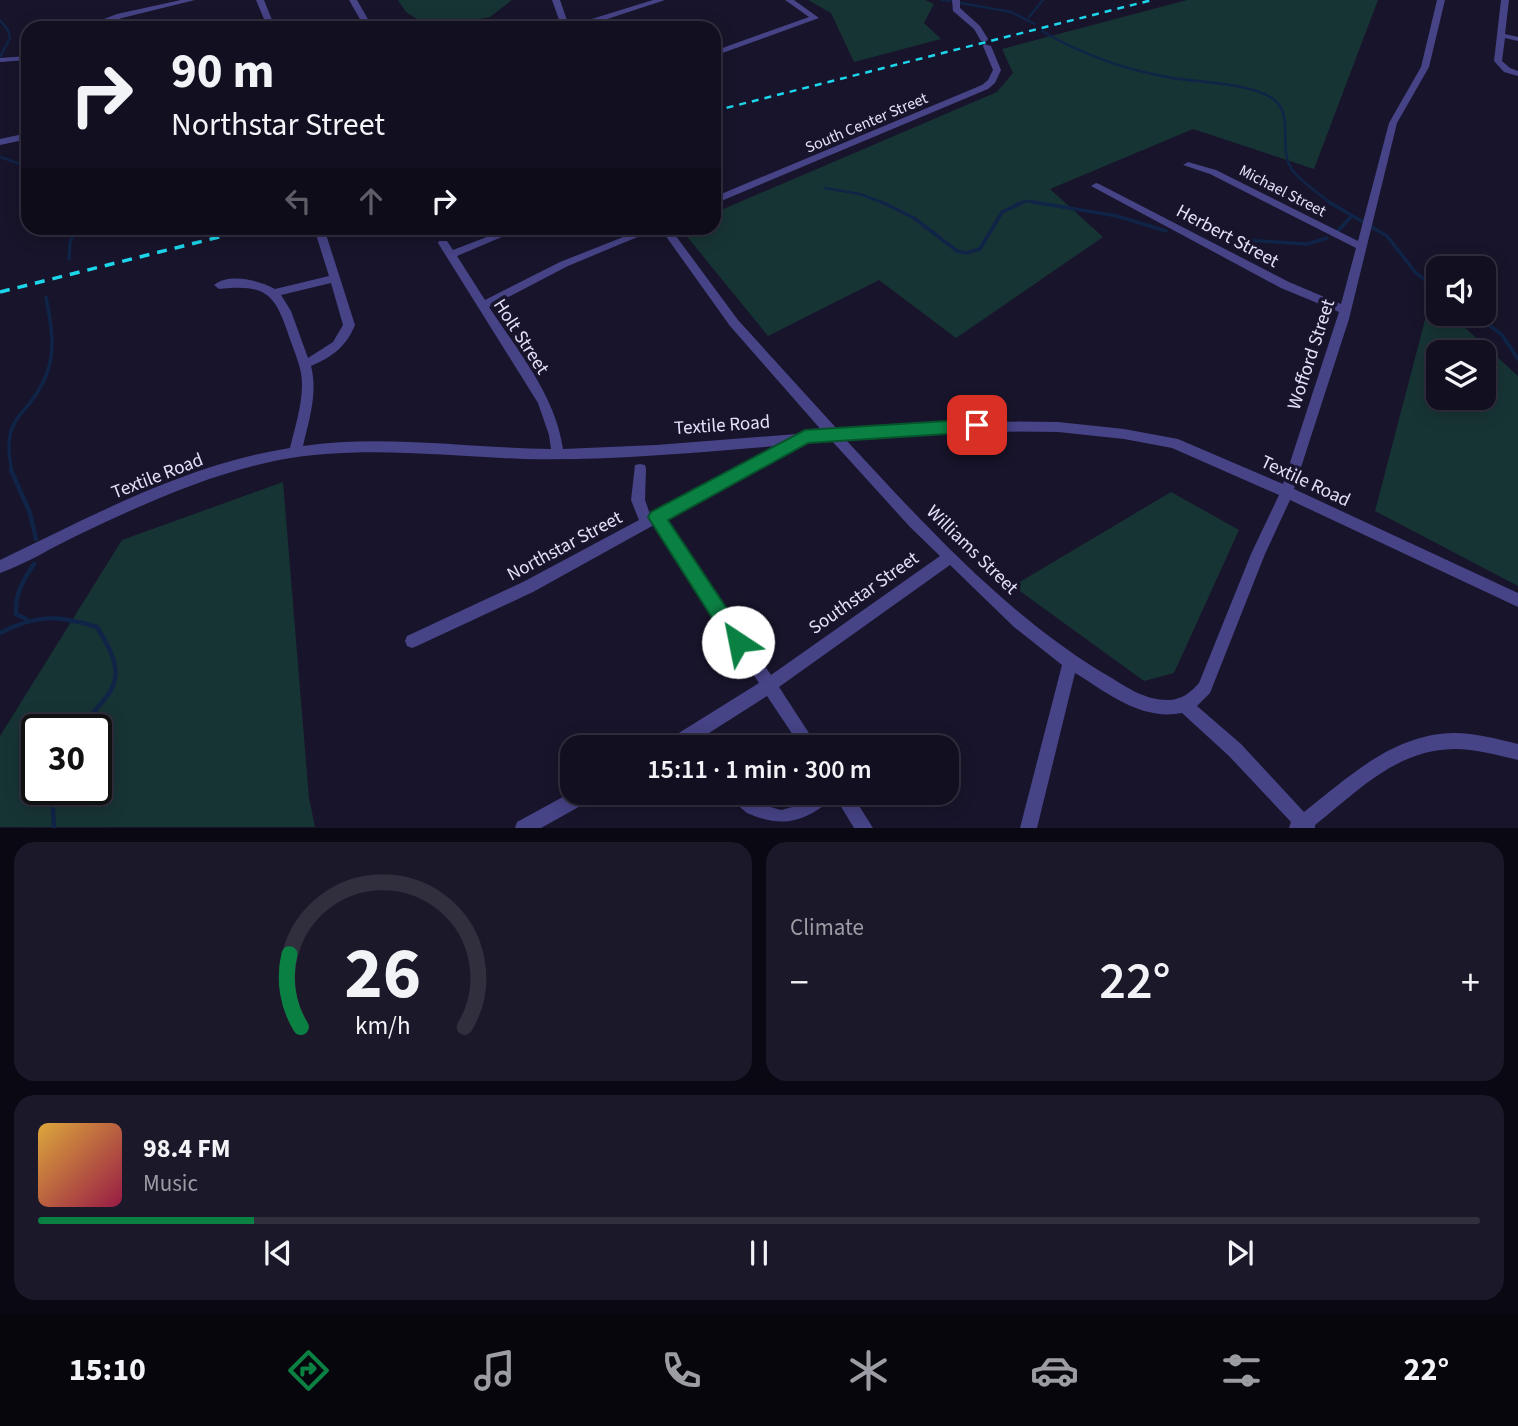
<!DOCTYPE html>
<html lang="en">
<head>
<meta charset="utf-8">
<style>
	:root { --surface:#120f20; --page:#1b1829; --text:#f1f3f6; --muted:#9c9ca5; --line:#312f3e; --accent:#0b8043 }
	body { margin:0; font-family:"Source Sans 3",sans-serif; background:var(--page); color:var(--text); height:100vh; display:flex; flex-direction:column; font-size:26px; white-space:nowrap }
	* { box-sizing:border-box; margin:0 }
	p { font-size:23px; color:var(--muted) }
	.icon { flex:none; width:38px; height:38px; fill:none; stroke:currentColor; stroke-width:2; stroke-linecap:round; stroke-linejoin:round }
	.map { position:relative; height:828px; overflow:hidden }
	.details { display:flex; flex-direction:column; gap:14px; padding:14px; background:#0a0812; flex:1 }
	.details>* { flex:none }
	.banner { position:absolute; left:21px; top:21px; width:700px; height:214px; border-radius:21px; box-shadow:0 4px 18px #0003,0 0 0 2px var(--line); background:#120f20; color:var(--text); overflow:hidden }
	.fabs { position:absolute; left:1426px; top:256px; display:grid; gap:14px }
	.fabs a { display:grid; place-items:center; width:70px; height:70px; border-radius:14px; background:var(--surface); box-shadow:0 4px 18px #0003,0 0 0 2px var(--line); font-size:35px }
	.speed { position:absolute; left:21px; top:714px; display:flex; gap:14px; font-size:35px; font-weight:700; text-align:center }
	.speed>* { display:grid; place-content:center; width:91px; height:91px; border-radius:50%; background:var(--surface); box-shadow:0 4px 18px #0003,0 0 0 2px var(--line); line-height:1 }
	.speed .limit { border:4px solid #111; border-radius:10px; background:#fff; color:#111 }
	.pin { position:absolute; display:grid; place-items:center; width:60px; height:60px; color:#fff; margin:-30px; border-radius:14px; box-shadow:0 4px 10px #0006 }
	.me { position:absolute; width:77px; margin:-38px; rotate:326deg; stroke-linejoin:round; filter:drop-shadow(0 0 5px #0008) }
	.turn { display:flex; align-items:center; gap:24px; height:147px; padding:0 35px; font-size:32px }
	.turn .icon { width:91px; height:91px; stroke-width:2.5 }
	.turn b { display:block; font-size:49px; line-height:60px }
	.lanes { display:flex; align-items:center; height:66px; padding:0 35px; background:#0003; justify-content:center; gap:35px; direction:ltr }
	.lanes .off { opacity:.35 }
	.big { font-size:52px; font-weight:600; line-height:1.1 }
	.details .tile { flex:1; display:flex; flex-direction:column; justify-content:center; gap:10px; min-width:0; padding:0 24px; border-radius:21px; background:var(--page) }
	.details .dial { align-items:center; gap:0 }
	.dial svg { height:182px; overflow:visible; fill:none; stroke:var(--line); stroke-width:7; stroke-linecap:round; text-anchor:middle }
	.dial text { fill:var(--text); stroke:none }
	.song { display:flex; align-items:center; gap:21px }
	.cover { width:84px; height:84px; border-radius:10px; background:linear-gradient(135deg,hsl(40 70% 55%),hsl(340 70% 35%)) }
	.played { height:7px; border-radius:4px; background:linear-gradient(90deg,var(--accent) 15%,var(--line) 15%) }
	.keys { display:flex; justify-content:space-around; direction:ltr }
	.heat { display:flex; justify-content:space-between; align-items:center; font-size:38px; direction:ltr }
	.details .tiles { flex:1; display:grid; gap:14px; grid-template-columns:1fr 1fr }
	.tile:last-child { grid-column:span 2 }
	.trip { position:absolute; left:560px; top:735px; width:399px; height:70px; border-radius:21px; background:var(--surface); box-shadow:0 4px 18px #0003,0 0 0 2px var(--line); font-weight:600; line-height:70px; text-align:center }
	.tabs { display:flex; height:112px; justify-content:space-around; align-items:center; background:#07060d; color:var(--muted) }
	.tabs .icon { width:49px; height:49px }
	.tabs .on { color:var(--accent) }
	.tabs b { font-size:32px; color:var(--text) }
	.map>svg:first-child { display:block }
</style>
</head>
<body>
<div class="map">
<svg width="1518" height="828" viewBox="0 0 1518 828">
	<rect width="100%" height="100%" fill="#18142b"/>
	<!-- green -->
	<path fill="#173434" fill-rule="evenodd" d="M 398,0 L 512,0 L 490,17 L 430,28 L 406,12 Z
		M 808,0 L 925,0 L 934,4 L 924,23 L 941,39 L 854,62 L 831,13 Z
		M 1187,0 L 1378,0 L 1314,169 L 1193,129 L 1050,189 L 1103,237 L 956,338 L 879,280 L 768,336 L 680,228 L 714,228 L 714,213 L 997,92 L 1013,73 L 1002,49 Z
		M 1431,297 L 1438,304 L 1438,313 L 1449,313 L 1518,376 L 1518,586 L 1375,511 ZM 1438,352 L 1484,352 L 1484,397 L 1438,397 Z
		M 283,482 L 309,798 L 315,827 L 0,827 L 0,736 L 122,540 ZM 37,730 L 96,730 L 96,789 L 37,789 Z
		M 1171,492 L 1239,530 L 1174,673 L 1144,681 L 1013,586 Z"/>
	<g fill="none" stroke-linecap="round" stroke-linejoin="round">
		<!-- stream-far2 -->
		<path stroke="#102447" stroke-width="2.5" d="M 942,0 L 950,1
			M 961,3 L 1011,12 L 1035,24
			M 1029,17 L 1043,0
			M 0,20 L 8,30 L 10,38 L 0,57
			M 1042,31 C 1081,54 1123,69 1167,77 C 1198,83 1246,82 1272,98 C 1295,113 1278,147 1291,168 C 1299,181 1319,193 1331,204
			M 0,157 L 28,167
			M 825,188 L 860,194 L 886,204
			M 1016,204 L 1028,201 L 1043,204"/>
		<!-- stream-far1 -->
		<path stroke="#102447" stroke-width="3.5" d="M 882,202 L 914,218 L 957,251 L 966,253 L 980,249 L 1002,212 L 1024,202
			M 1033,202 L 1117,216 L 1166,231
			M 1329,202 L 1387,236 L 1415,272 L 1438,290
			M 1338,231 L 1350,218
			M 1229,239 L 1307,244 L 1327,238
			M 69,259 L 70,243 L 76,228
			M 1473,313 L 1502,335 L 1518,359
			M 12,472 C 0,412 26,422 45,378 C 57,352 51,323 46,297"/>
		<!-- stream -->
		<path stroke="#102447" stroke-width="4.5" d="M 11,470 L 30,513 L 36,539
			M 26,619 L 16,614 C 15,594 23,580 34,564
			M 0,633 C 37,614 58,615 97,627 C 131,681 115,688 77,730
			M 52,789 L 54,828"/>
		<!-- minor -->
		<path fill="#464386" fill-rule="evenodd" d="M 181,0 L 195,0 L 122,18 L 92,28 L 80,28 L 117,14 Z
			M 256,0 L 264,0 L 272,20 L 249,28 L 237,28 L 264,19 Z
			M 349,0 L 357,0 L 373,28 L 365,28 Z
			M 552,0 L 560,0 L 569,26 L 653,0 L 665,0 L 580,28 L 562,28 Z
			M 785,0 L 794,0 L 819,18 L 714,56 L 714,51 L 809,17 Z
			M 952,0 L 960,0 L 960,8 L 980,26 L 988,39 L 987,41 L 981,41 L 974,29 L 953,11 Z
			M 1437,0 L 1445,0 L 1429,67 L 1397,123 L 1349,319 L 1294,489 L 1518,593 L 1518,607 L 1290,500 L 1265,554 L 1210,693 L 1197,706 L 1241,744 L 1304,812 C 1350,776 1393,734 1454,733 C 1476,733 1497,739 1518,744 L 1518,760 C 1497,755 1476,749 1454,749 C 1396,750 1358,791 1315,825 L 1315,828 L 1289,828 L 1291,822 L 1229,756 L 1182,713 C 1141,721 1108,693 1075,673 L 1037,828 L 1020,828 L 1062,665 L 1014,627 L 950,565 L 779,687 L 818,747 L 801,747 L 767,696 L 687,747 L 664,747 L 666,741 L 759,683 L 654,525 L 533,592 L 417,646 L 412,648 L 407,646 L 405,641 L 407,636 L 523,582 L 639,520 L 631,500 L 635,465 L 640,464 L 645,465 L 646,469 L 645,500 L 650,514 L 777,446 C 693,453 607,461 523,459 C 442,456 360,445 279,460 C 208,474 141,505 76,536 C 51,548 26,564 0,573 L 0,560 C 92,516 187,464 290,448 C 295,427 302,406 302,384 C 302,369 296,356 291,342 C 276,297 270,283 219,289 L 214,285 C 229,273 259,280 275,289 L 329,276 L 314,228 L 324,228 L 355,325 C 346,347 332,357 311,366 C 318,393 309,420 303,446 C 384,434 469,448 551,449 L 549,435 L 538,403 L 438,243 L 439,241 L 447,241 L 453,250 L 510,228 L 523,228 L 457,256 L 485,300 L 560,262 L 646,228 L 659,228 L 568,266 L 489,307 C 518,351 555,395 563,449 L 656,445 L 823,432 L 730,326 L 660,228 L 670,228 L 738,320 L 838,430 L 948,421 L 1058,422 L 1124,429 L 1178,439 L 1283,484 L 1339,312 L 1281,288 L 1091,186 L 1096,183 L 1099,184 L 1289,282 L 1341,304 L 1356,248 L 1210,174 L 1183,165 L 1188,162 L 1216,170 L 1358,241 L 1389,123 L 1421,67 ZM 331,283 L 343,325 L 333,342 L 308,358 L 291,311 L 281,295 ZM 948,431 L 1058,432 L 1124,439 L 1172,448 L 1279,495 L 1251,554 L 1199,683 C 1191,692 1182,700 1168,700 C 1145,700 1128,688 1110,677 C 1009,618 925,525 846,440 ZM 832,441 L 910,527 L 940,556 L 771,675 L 665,519 L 803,443 Z
			M 1501,0 L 1509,0 L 1505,34 L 1518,37 L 1518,41 L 1505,38 L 1502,61 L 1510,68 L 1518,71 L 1518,76 L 1504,72 L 1494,61 Z
			M 292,21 L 298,21 L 302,28 L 294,28 Z
			M 984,44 L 991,46 L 1001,70 L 995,83 L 988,89 L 714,204 L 714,197 L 982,85 L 988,80 L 993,70 L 983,46 Z
			M 28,56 L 28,60 L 0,62 L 0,58 Z
			M 28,133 L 28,139 L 0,145 L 0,139 Z
			M 572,792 L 595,793 L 593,799 L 541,828 L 515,828 L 517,822 Z
			M 729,793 L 749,793 L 767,806 L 781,810 L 796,806 L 813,793 L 851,793 L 873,828 L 854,828 L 834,795 L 832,799 C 804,823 781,828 747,813 C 740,807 732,801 729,793 Z"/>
		<!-- rail-far1 -->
		<path stroke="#1cd6ec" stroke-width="2.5" stroke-dasharray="7 6" stroke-linecap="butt" d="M 714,111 L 1152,0"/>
		<!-- rail -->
		<path stroke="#1cd6ec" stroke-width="3.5" stroke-dasharray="10 8" stroke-linecap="butt" d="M 0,292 L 255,228"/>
	</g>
	<!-- route -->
	<path fill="#0b8043" stroke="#07532c" stroke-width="2" d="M 977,419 L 985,425 L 977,432 L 808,443 L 668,520 L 745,636 L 748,642 L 745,649 L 738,652 L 732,649 L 648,517 L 651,512 L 805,430 Z"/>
	<g text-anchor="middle" stroke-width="7" stroke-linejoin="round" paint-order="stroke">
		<!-- far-street labels -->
		<g font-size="16" fill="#e4e0fc" stroke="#18142b">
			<text transform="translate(866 122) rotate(-23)" y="6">South Center Street</text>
			<text transform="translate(1283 190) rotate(27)" y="6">Michael Street</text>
		</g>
		<!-- street labels -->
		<g font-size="19" fill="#e4e0fc" stroke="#18142b">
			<text transform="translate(1228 235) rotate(28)" y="7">Herbert Street</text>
			<text transform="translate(522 336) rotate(57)" y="7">Holt Street</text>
			<text transform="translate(1310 354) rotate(-72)" y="7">Wofford Street</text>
			<text transform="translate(722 424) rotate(-4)" y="7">Textile Road</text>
			<text transform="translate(157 475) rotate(-21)" y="7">Textile Road</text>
			<text transform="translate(1306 480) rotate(25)" y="7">Textile Road</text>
			<text transform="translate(564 545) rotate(-28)" y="7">Northstar Street</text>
			<text transform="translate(973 549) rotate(44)" y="7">Williams Street</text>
			<text transform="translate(863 592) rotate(-35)" y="7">Southstar Street</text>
		</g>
	</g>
</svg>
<div class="fabs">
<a><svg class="icon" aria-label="sound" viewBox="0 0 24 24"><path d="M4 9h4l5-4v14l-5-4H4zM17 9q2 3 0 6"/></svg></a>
<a><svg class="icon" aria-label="layers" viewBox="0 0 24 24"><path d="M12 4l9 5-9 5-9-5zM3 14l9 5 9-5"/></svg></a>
</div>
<div class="speed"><div class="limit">30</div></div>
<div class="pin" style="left:977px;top:425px;background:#d93025"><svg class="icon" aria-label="arrive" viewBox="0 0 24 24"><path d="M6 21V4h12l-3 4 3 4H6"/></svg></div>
<svg class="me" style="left:738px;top:642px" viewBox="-20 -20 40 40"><circle r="19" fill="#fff"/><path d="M0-13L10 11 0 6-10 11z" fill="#0b8043"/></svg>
<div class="trip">15:11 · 1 min · 300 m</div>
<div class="banner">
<div class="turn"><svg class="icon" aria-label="right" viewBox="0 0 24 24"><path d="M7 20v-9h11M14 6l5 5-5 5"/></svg><div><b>90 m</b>Northstar Street</div></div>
<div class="lanes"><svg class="icon off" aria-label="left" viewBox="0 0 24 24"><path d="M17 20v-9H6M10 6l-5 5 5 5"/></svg><svg class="icon off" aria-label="ahead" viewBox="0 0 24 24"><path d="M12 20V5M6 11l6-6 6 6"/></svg><svg class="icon" aria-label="right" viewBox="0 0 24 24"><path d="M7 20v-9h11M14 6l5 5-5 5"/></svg></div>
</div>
</div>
<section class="details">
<div class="tiles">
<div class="tile dial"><svg viewBox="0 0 100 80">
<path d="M14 69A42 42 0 1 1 86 69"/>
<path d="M14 69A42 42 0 0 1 9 37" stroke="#0b8043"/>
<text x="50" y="56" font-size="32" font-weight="700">26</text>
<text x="50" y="72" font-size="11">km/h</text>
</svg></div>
<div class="tile"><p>Climate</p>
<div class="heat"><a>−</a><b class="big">22°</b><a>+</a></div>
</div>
<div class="tile">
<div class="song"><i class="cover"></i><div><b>98.4 FM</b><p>Music</p></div></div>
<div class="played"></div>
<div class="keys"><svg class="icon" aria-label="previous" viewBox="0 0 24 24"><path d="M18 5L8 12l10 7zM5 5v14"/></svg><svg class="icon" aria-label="pause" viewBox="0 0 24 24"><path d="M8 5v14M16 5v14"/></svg><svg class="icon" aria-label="next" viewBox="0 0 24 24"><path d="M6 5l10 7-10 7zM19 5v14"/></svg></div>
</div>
</div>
</section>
<nav class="tabs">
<b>15:10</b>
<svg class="icon on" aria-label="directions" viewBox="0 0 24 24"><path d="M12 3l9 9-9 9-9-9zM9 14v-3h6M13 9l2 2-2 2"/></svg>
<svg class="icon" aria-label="music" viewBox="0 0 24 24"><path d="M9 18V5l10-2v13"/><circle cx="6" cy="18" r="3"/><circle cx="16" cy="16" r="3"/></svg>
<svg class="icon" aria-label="phone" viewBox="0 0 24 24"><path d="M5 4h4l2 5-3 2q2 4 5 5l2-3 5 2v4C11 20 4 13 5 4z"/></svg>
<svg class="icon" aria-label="climate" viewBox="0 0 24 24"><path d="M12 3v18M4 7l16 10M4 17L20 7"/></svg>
<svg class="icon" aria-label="car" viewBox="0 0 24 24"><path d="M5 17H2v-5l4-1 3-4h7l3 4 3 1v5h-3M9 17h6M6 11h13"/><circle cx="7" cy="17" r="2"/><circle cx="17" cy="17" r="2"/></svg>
<svg class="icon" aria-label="filters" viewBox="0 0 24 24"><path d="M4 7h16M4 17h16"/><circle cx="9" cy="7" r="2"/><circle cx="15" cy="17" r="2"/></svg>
<b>22°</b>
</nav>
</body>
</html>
